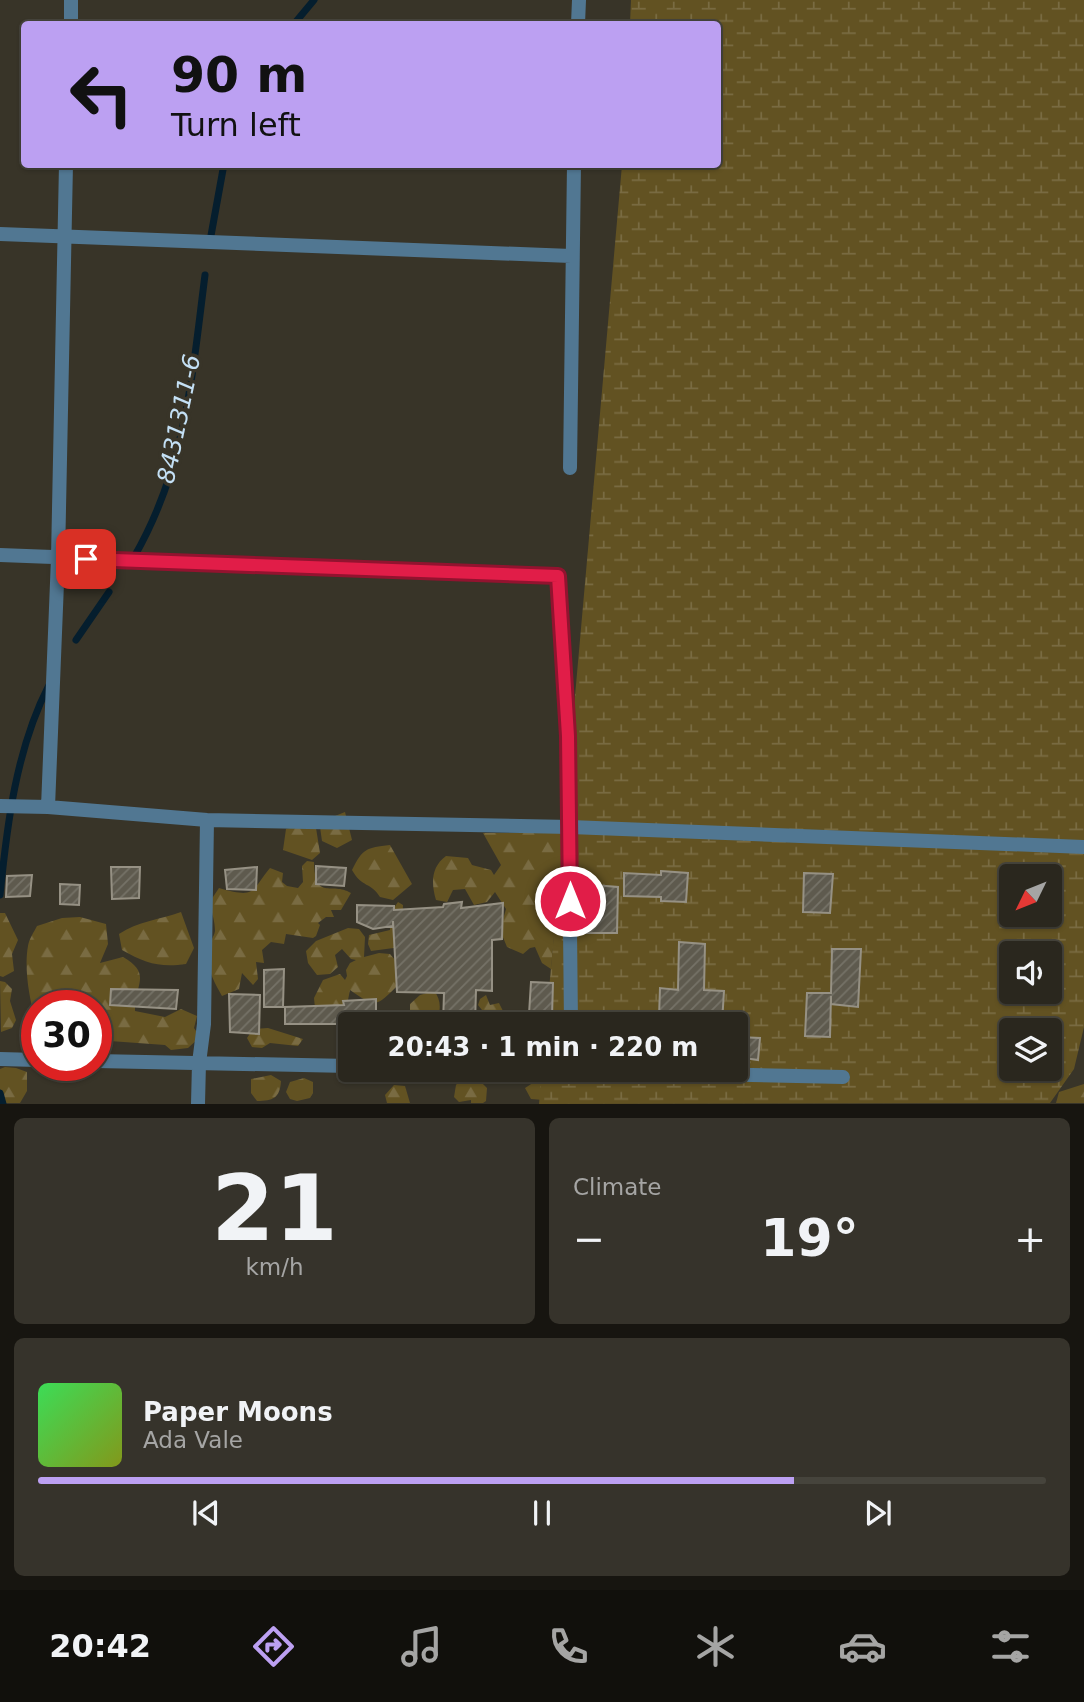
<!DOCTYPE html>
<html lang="en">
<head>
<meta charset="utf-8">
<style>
	:root { --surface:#2a271e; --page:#36332b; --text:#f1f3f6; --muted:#a5a5a4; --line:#46443c; --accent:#bca0f2 }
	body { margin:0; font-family:"DejaVu Sans",sans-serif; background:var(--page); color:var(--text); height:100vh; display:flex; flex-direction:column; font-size:26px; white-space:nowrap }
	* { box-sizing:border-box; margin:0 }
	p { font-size:23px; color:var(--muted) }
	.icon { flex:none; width:38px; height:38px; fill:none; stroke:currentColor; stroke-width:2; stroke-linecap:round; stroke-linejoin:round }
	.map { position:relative; height:1104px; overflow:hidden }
	.drawer { display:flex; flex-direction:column; gap:14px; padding:14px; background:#171510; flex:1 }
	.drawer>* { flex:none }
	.top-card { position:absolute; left:21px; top:21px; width:700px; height:147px; border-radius:7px; box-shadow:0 2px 5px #0004,0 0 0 2px var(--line); background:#bca0f2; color:#111; overflow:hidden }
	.needle { width:46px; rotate:227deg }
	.controls { position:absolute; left:999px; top:864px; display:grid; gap:14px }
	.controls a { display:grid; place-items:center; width:63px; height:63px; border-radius:7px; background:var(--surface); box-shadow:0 2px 5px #0004,0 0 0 2px var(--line); font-size:35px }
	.speed { position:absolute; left:21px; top:990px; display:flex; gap:14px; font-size:35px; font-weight:700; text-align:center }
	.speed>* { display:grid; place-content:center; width:91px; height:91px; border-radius:50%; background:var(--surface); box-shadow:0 2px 5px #0004,0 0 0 2px var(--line); line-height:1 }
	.speed .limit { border:10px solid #d22; background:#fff; color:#111 }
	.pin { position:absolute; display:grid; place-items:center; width:60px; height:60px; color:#fff; margin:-30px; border-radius:14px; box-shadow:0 4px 10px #0006 }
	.me { position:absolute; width:77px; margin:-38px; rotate:0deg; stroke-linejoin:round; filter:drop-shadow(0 0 5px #0008) }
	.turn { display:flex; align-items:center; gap:24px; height:147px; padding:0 35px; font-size:32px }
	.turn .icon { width:91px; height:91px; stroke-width:2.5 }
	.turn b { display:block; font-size:49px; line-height:60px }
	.big { font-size:52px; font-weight:700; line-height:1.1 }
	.drawer .widget { flex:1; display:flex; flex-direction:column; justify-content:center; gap:10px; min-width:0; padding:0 24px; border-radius:10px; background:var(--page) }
	.drawer .dial { align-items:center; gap:0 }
	.dial b { font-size:91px; line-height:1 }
	.song { display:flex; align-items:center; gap:21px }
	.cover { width:84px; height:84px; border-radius:10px; background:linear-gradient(135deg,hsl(130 70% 55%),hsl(70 70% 35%)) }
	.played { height:7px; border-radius:4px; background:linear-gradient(90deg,var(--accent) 75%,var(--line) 75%) }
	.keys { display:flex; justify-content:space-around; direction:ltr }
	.heat { display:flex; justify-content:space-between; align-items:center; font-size:38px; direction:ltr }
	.drawer .tiles { flex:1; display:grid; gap:14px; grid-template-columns:1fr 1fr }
	.widget:last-child { grid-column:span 2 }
	.trip { position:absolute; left:338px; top:1012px; width:410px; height:70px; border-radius:7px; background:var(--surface); box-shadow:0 2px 5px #0004,0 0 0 2px var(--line); font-weight:700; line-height:70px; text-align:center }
	.tabs { display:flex; height:112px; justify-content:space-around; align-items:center; background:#11100c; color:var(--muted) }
	.tabs .icon { width:49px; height:49px }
	.tabs .on { color:var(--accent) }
	.tabs b { font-size:32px; color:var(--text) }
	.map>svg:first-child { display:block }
</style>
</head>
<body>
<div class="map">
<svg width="1084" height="1104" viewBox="0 0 1084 1104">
	<defs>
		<pattern id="forest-firs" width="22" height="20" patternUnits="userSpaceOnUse" patternTransform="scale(1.75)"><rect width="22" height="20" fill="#625222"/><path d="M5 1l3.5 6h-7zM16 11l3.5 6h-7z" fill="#796b42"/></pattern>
		<pattern id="wetland-marsh" width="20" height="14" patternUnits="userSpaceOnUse" patternTransform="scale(1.75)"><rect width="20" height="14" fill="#625222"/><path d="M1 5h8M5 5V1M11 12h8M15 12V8" fill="none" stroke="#796b42"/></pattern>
		<pattern id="building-hatch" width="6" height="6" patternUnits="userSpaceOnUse" patternTransform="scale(1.75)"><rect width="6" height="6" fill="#5e5a4e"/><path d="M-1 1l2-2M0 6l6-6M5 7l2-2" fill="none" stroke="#757267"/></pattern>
	</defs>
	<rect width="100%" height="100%" fill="#383428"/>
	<!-- forest -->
	<path fill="url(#forest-firs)" d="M 345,812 L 352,840 L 337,848 L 322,841 L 320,827 L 330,818 Z
		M 559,824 L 563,841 L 551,969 L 542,963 L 535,947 L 530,948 L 523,954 L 507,947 L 500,930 L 506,909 L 495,892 L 487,902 L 474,905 L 465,889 L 453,890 L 447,902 L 436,900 C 431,883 431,867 446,856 L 468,858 L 472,865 L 491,870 L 494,875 L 501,865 L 483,833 L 529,833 Z
		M 301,825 L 316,828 L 320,853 L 312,860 L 283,850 L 286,829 Z
		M 390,845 L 412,884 L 393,900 L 380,897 C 371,882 362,888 352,870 C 363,848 366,848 390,845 Z
		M 307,861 L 314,862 C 315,902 331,881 351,893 L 341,910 L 331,910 L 334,917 L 326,917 L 318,923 L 320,925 L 316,936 L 313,938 L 286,934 L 284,944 L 271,942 L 262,950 L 264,963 L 256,962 L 258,979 L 253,985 L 242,973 L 239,989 L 222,996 C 214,982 204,964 209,947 C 210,941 214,937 215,931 C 215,922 212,912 209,903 L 219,888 C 257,899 251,891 270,868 L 283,873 L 282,882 L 287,886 L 298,888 L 303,882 L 302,866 Z
		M 398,902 L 403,905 L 401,947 L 371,951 L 368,944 L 369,935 L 390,930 L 391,912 Z
		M 181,912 L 194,948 L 186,964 C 160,968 145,963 122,950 L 119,934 C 138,921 159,920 181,912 Z
		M 0,913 L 5,913 L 18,940 L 12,954 L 14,971 L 3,977 L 0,976 Z
		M 80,917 L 106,924 L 108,944 L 100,963 L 123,957 C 153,974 134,985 135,1011 L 165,1017 L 181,1009 L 197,1016 L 194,1028 L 200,1037 L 188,1048 L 171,1050 L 165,1045 L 110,1041 L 102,1026 L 96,1033 L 96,1006 L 37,1006 L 36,1020 C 29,1000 24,967 28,946 C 29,939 34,932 37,926 L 62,918 Z
		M 348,928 L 359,929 L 365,937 L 364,957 L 379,953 L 390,954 L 401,967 L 400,983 C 376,1007 377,1009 350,990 L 347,1005 L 315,1008 L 314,998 L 323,980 L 340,974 L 345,980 L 347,976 L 346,970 L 350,963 L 356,960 L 351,959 L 342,949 L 335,955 L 338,967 L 330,974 L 317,975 L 308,963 L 306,951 L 316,941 Z
		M 0,981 L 5,982 L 12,989 L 10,1001 L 16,1020 L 12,1028 L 1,1032 Z
		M 434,991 C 442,1000 441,1013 435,1023 L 418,1022 L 410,1017 L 410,1004 L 420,995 Z
		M 486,995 L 490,1005 L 499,1003 L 504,1013 L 494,1024 L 479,1020 L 482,1010 L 478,1005 L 480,999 Z
		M 37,1025 L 37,1053 L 32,1051 L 26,1031 Z
		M 268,1028 L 303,1039 L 298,1046 L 270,1043 L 262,1048 L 252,1047 L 247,1038 L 253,1029 Z
		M 5,1067 L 16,1068 L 27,1072 L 27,1091 L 20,1103 L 0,1103 L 0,1069 Z
		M 569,1073 L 568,1102 L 531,1099 L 525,1088 L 539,1079 Z
		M 271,1075 L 281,1081 C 280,1098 273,1101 257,1101 L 251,1093 L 251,1079 Z
		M 304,1078 L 313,1082 L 313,1093 L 310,1098 L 297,1101 L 290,1099 L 286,1092 L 290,1082 Z
		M 461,1079 L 481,1082 L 487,1088 L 486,1101 L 483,1103 L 471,1103 L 471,1100 L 459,1102 L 454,1097 L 456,1085 Z
		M 1084,1084 L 1084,1103 L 1056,1103 L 1059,1092 Z
		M 394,1085 L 405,1086 L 410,1103 L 387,1103 L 385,1095 Z"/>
	<!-- wetland -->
	<path fill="url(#wetland-marsh)" fill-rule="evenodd" d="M 631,0 L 1084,0 L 1084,1027 L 1074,1069 L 1050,1103 L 539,1104 L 542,1069 L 735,1069 L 735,1024 L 546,1024 L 622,165 L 718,164 L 718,24 L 630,24 ZM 1012,877 L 1050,877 L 1050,915 L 1012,915 ZM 1012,954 L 1050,954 L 1050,992 L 1012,992 ZM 1012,1031 L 1050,1031 L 1050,1069 L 1012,1069 Z"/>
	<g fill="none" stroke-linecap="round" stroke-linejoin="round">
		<!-- stream -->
		<path stroke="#051e2e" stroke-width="7" d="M 294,24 L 314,0
			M 210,241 L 224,164
			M 134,557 C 186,467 192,376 205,275
			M 76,640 L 109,592
			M 0,895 C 7,825 16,749 49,685
			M 0,1093 L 3,1104"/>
	</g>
	<!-- building -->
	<path fill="url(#building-hatch)" stroke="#969184" stroke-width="2" d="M 316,866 L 346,868 L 344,886 L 316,884 Z
		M 111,867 L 140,867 L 139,898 L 112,899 Z
		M 257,867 L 256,890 L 227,889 L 225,870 Z
		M 661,871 L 688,873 L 686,902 L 661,901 L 661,897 L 624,896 L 624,873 L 661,875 Z
		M 804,873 L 833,874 L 830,913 L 803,912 Z
		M 32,875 L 30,896 L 6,897 L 7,876 Z
		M 60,884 L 80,885 L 79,905 L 60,904 Z
		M 581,884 L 618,887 L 617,933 L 580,933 Z
		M 462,902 L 461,908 L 503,903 L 502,939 L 492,940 L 492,991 L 476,990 L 475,1024 L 443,1024 L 444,993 L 397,992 L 393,921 L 393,926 L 373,929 L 357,922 L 357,905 L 394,906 L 394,910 L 443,907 L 444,904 Z
		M 679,942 L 705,944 L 704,990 L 724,991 L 722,1023 L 659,1017 L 660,988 L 678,990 Z
		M 832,949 L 861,949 L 858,1007 L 831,1004 L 831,996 L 830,1037 L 805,1036 L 807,993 L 831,993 Z
		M 284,969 L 283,1007 L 264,1007 L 264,970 Z
		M 531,982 L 553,983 L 552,1016 L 529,1014 Z
		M 111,989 L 178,990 L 176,1009 L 110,1005 Z
		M 229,994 L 260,995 L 259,1034 L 230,1032 Z
		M 376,999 L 376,1024 L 285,1024 L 285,1007 L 344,1005 L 343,1001 Z
		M 738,1037 L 760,1038 L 758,1060 L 737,1057 Z"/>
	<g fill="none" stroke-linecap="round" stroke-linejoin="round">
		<!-- street -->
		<path stroke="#517792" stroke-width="14" d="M 71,24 L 71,0
			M 578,24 L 579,0
			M 66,164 L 58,558 L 48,807 L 207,820 L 570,827 L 1084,847
			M 0,234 L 571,256
			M 570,468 L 574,164
			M 0,555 L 558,576 L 568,736 L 571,1024
			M 0,806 L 48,807
			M 0,1059 L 37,1060
			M 96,1061 L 350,1066
			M 462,1069 L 843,1077
			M 198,1104 L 199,1063 L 204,1024 L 207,820"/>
	</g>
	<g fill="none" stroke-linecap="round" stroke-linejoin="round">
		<defs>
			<path id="route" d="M 86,559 L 558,576 L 568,736 L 570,901"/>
		</defs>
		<!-- route casing -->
		<use href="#route" stroke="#92132f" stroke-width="18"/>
		<!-- route -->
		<use href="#route" stroke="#e11d48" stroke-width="12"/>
	</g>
	<g text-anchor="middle" stroke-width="7" stroke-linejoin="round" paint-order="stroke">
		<!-- water labels -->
		<g font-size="24" font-style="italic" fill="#c4e0f5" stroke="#383428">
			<text transform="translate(179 419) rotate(-78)" y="8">8431311-6</text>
		</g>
	</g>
</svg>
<div class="controls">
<a><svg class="needle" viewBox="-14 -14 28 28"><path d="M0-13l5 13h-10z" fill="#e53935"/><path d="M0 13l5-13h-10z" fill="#a5a5a4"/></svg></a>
<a><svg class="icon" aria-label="sound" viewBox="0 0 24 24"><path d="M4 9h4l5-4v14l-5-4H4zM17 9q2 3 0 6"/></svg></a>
<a><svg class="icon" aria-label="layers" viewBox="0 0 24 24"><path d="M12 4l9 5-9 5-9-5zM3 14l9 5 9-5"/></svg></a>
</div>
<div class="speed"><div class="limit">30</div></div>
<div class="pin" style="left:86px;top:559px;background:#d93025"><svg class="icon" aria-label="arrive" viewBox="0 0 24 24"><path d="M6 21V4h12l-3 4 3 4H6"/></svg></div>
<svg class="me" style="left:570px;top:901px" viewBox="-20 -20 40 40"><circle r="17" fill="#e11d48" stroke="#fff" stroke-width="3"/><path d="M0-11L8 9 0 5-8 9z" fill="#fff"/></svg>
<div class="trip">20:43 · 1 min · 220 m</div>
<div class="top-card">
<div class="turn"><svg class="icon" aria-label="left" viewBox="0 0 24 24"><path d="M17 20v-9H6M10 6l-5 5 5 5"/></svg><div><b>90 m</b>Turn left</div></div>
</div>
</div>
<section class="drawer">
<div class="tiles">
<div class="widget dial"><b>21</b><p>km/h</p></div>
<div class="widget"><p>Climate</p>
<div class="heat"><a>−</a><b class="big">19°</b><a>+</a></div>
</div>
<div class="widget">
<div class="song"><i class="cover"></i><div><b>Paper Moons</b><p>Ada Vale</p></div></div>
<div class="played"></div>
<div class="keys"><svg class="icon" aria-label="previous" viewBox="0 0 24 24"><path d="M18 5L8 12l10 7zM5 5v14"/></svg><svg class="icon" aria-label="pause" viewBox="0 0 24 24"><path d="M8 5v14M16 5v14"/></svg><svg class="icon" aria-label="next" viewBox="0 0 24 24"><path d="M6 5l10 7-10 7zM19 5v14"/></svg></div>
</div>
</div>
</section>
<nav class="tabs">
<b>20:42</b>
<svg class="icon on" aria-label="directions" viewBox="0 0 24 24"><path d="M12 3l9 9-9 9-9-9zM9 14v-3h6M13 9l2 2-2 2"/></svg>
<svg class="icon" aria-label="music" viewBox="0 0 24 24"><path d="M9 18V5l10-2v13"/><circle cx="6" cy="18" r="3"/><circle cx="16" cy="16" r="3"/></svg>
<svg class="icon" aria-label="phone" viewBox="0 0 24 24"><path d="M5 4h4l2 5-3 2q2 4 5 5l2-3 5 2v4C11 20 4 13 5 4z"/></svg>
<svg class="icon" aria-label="climate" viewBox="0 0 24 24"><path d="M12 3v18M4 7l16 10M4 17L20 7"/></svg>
<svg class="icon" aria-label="car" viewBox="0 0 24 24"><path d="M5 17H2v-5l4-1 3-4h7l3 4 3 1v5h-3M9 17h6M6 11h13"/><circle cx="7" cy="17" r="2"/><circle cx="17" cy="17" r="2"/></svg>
<svg class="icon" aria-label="filters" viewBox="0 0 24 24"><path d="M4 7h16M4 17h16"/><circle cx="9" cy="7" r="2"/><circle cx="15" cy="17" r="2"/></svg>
</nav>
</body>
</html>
